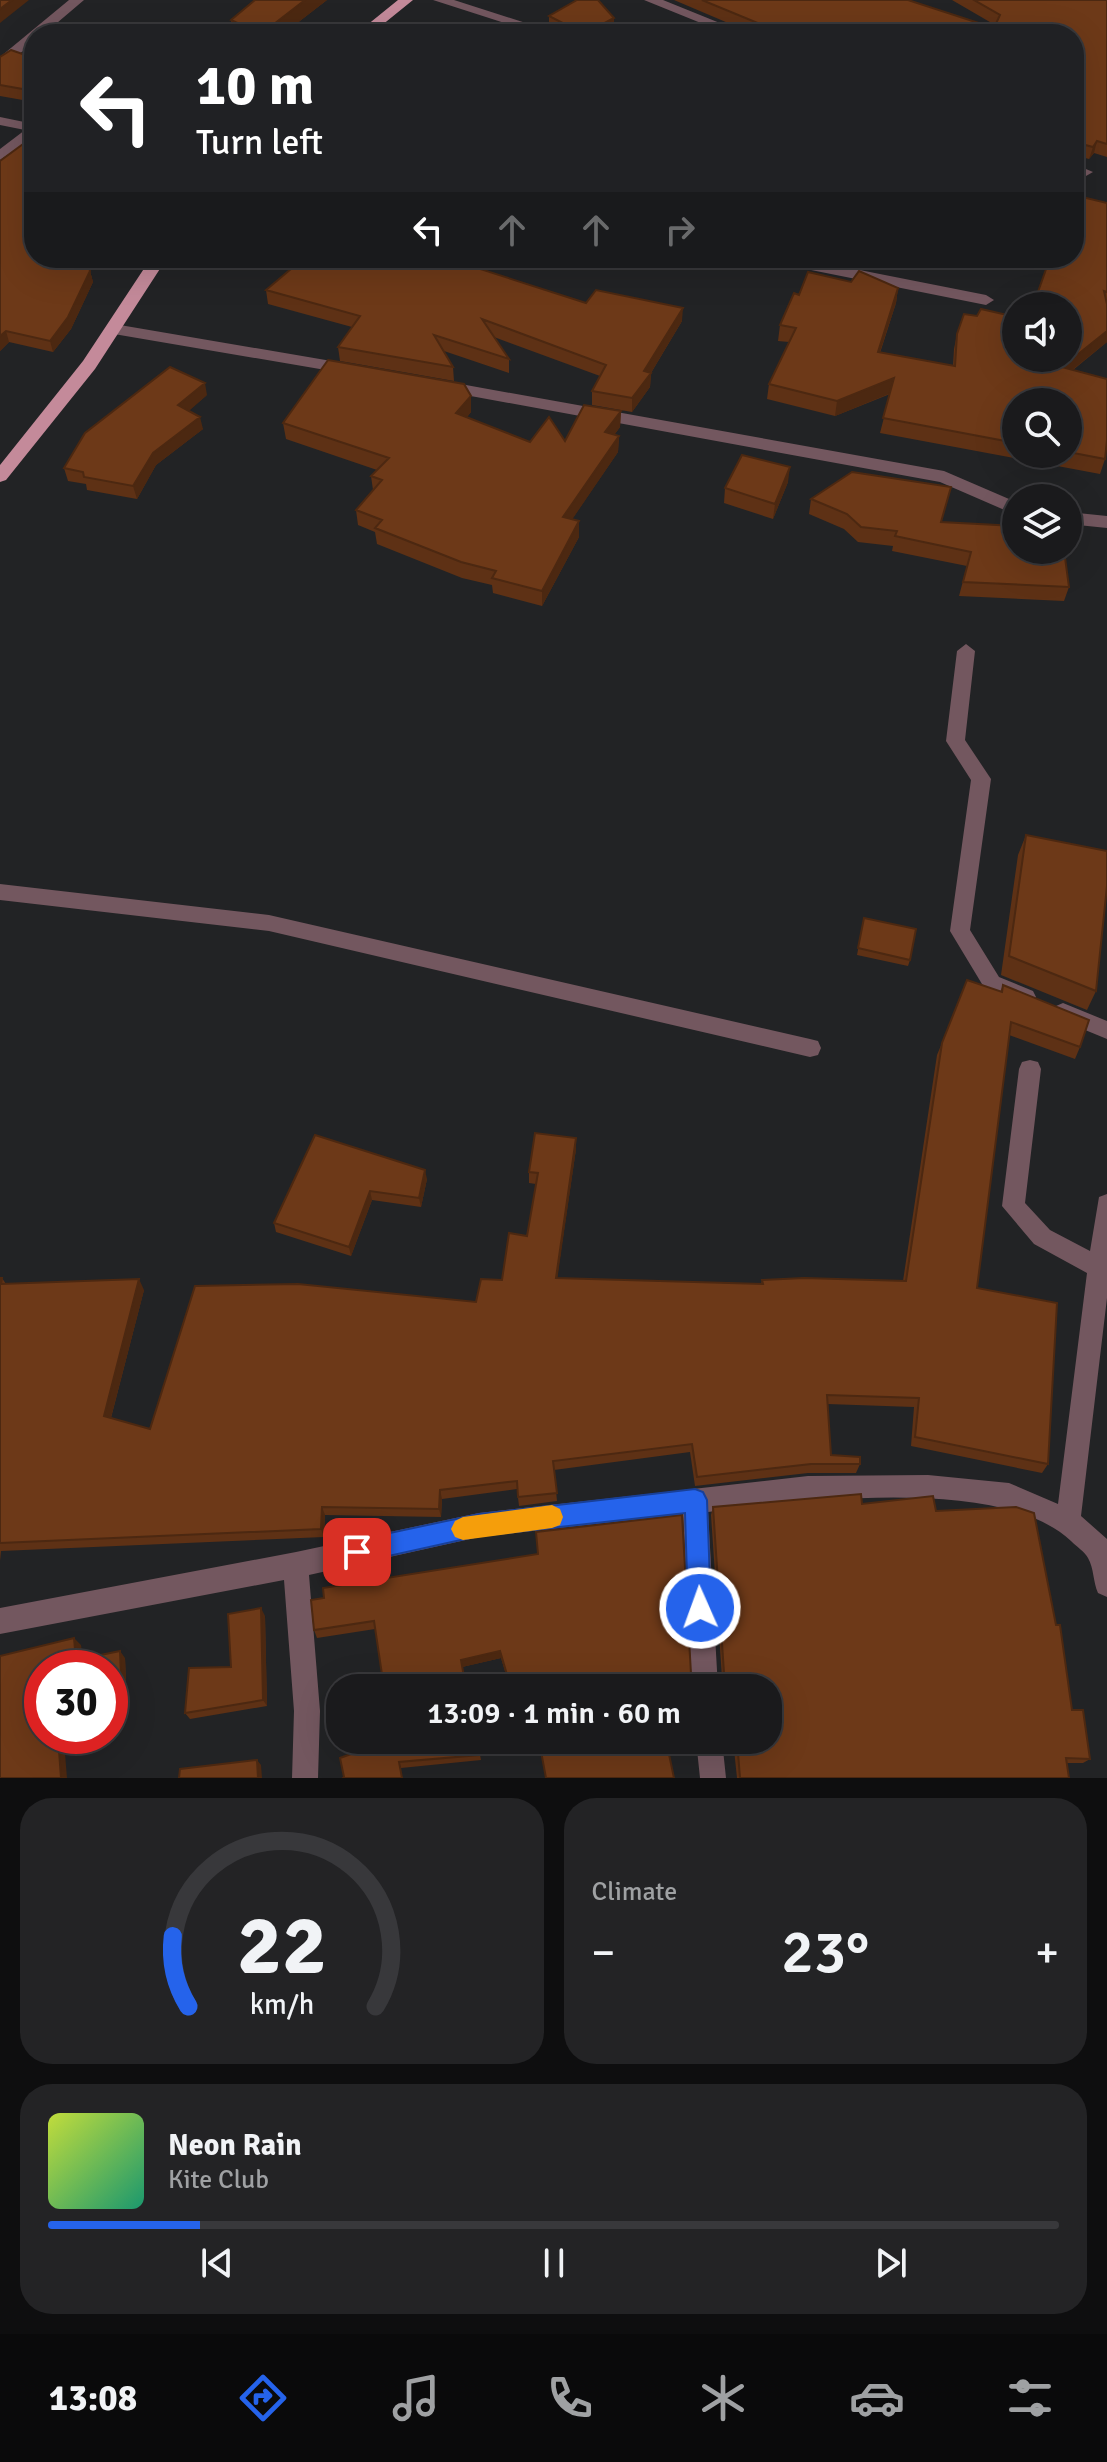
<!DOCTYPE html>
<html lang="en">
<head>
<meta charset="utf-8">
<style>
	:root { --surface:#1a1a1c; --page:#232325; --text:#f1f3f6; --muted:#9fa1a3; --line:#38383b; --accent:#2563eb }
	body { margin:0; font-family:Signika,sans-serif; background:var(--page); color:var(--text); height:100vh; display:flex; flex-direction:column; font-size:30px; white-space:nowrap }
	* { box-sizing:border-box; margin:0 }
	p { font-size:26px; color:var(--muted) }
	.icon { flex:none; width:44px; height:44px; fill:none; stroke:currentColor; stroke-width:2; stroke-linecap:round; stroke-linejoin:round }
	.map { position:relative; height:1778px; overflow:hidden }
	.details { display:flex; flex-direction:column; gap:20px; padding:20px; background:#0e0e0f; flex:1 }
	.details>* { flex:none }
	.hud { position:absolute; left:24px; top:24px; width:1060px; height:244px; border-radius:32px; box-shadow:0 8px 32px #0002,0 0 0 2px var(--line); background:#202124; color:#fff; overflow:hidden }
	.fabs { position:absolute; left:1002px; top:292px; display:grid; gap:16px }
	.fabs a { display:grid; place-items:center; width:80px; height:80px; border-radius:50%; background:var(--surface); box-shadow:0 8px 32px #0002,0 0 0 2px var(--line); font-size:40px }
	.speed { position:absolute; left:24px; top:1650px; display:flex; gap:16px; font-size:40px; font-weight:700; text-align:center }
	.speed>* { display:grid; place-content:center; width:104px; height:104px; border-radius:50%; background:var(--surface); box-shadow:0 8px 32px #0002,0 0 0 2px var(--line); line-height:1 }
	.speed .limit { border:12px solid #d22; background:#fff; color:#111 }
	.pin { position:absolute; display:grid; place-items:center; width:68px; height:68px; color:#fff; margin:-34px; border-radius:16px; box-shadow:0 4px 12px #0006 }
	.me { position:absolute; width:88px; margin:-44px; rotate:358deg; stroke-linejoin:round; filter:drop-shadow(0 0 6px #0008) }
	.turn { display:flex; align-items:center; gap:28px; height:168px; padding:0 40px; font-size:36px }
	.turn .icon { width:104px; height:104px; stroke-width:2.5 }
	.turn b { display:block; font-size:56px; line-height:68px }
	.lanes { display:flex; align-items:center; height:76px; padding:0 40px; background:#0003; justify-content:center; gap:40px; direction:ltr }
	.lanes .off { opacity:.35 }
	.big { font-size:60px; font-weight:600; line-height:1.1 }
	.details .widget { flex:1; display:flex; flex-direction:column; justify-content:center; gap:12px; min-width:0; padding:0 28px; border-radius:32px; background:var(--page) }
	.details .dial { align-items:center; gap:0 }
	.dial svg { height:208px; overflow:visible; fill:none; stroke:var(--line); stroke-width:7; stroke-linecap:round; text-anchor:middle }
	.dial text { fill:var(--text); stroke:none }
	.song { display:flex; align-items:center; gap:24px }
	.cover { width:96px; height:96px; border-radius:12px; background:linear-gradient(135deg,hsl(70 70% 55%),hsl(160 70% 35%)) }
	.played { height:8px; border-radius:4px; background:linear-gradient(90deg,var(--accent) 15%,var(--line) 15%) }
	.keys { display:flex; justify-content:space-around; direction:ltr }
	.heat { display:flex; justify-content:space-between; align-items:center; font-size:44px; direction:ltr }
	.details .tiles { flex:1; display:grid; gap:20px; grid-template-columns:1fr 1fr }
	.widget:last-child { grid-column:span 2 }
	.trip { position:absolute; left:326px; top:1674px; width:456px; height:80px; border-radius:32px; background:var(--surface); box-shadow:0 8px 32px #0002,0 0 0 2px var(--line); font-weight:600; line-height:80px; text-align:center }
	.tabs { display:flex; height:128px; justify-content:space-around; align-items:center; background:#0a0a0b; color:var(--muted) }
	.tabs .icon { width:56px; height:56px }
	.tabs .on { color:var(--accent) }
	.tabs b { font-size:36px; color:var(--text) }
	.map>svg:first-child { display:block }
</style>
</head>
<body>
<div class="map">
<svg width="1107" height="1778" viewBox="0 0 1107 1778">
	<rect width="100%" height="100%" fill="#222325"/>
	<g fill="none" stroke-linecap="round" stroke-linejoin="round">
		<!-- minor -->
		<path fill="#73575f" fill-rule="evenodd" d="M 69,0 L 84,0 L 44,34 L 34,34 L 34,43 L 0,68 L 0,57 Z
			M 433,0 L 454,0 L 560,34 L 539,34 Z
			M 644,0 L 663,0 L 747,34 L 728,34 Z
			M 0,117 L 34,124 L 34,137 L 0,160 L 0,149 L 25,130 L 0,125 Z
			M 1074,164 L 1093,172 L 1086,176 L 1074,173 Z
			M 768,258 L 799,258 L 986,295 L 994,300 L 986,305 L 776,263 Z
			M 114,324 L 349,364 L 357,369 L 349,374 L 108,333 L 106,329 Z
			M 444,381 L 944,471 L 1016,502 L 1016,515 L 940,482 L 438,390 L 436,386 Z
			M 1068,512 L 1107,516 L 1107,528 L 1068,524 Z
			M 966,644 L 975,651 L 965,740 L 991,779 L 970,930 L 999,977 L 1033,991 L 1036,997 L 1033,1003 L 1026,1006 L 985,989 L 950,931 L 971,780 L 946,741 L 957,651 Z
			M 0,884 L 269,915 L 810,1039 L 818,1041 L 821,1048 L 818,1055 L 810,1057 L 269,931 L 0,900 Z
			M 1063,1003 L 1107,1021 L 1107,1039 L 1056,1018 L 1053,1012 L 1056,1006 Z
			M 1030,1060 L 1038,1062 L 1041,1069 L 1025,1203 L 1050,1230 L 1090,1251 L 1099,1197 L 1107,1194 L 1107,1298 L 1081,1516 L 1107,1539 L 1107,1597 L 1098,1593 C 1093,1582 1094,1568 1088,1558 C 1085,1552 1076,1546 1071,1541 C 1001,1475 799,1501 708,1512 L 718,1688 L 692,1688 L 683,1514 L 479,1537 L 309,1575 L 320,1711 L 318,1778 L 292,1778 L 294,1711 L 284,1580 L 0,1634 L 0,1608 L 296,1552 L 479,1513 L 808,1476 L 928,1475 L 1009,1483 L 1058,1504 L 1087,1273 L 1034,1244 L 1002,1206 L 1019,1069 L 1022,1062 Z
			M 696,1740 L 722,1740 L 726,1778 L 700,1778 Z"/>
		<!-- major -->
		<path fill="#c48a9a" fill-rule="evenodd" d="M 398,0 L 413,0 L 371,34 L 356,34 Z
			M 151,258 L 167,258 L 95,369 L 6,480 L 0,482 L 0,465 L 83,361 Z"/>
	</g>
	<!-- wall -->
	<path fill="#5e3115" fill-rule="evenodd" d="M 327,0 L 283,34 L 233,34 L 231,20 Z
		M 674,0 L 908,0 L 994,28 L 995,25 L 952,0 L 1107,0 L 1107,157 L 1094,153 L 1089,159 L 1074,155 L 1074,34 L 754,34 Z
		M 549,16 L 614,18 L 614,26 L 600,34 L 569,34 L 549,24 Z
		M 0,57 L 34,58 L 34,102 L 0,96 Z
		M 0,161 L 87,260 L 93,282 L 71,329 L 53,352 L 9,342 L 0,351 Z
		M 1107,203 L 1107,342 L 1073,370 L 1105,459 L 1100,474 L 880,433 L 890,394 L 835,416 L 767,399 L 769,384 L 789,342 L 778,341 L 780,325 L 799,295 L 851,282 L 898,288 L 896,303 L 880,353 L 953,366 L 954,349 L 957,334 L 1016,358 ZM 1016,402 L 1068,402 L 1068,454 L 1016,454 Z
		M 266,290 L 586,303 L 682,321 L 651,373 L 650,387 L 632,412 L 592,405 L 592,391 L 600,376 L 494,337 L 509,359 L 509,373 L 444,351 L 453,367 L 454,381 L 340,361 L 338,347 L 352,327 L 268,304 Z
		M 207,395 L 188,411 L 203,429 L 156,465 L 137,499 L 87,490 L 86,484 L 68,481 L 64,468 Z
		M 471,396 L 471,412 L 467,417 L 530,442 L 565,441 L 621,411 L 620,427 L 614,435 L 619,436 L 618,452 L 572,519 L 579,521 L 579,537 L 542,606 L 493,593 L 492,585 L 462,578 L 377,544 L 375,532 L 358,525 L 356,510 L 373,490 L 371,476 L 377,470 L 286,439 L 283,423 Z
		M 788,482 L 773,519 L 724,503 L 725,488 Z
		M 811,499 L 942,522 L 1069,587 L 1064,601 L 959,596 L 967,566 L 892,551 L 893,546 L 858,542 L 844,529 L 809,514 Z
		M 1026,835 L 1096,991 L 1087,1010 L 1001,975 L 1018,855 Z
		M 864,918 L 910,960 L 908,966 L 857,955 Z
		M 1003,985 L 1080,1047 L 1075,1059 L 1009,1035 L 977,1288 L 1048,1464 L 1042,1473 L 911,1446 L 914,1407 L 827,1404 L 831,1455 L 860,1464 L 856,1473 L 808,1473 L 695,1486 L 690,1452 L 554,1470 L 557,1501 L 519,1506 L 517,1489 L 442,1499 L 441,1517 L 325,1515 L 324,1537 L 1,1551 L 0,1561 L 0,1278 L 2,1278 L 6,1284 L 144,1290 L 111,1418 L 150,1429 L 476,1302 L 502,1280 L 527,1236 L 536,1184 L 529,1183 L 529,1172 L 576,1138 L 576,1149 L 557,1278 L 761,1284 L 762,1280 L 903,1281 L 937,1055 L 942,1043 L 1000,992 Z
		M 315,1135 L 427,1179 L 421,1207 L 372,1200 L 351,1256 L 276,1232 L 274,1223 Z
		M 862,1504 L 936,1511 L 1072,1710 L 1090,1759 L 1083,1763 L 1067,1763 L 1069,1778 L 737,1778 L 733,1740 L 768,1740 L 768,1688 L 724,1688 L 722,1678 L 711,1515 L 713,1507 Z
		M 311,1600 L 691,1674 L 689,1681 L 655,1683 L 656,1688 L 510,1688 L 501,1658 L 462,1667 L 375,1629 L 317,1638 L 314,1630 Z
		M 265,1616 L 267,1706 L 190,1719 L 185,1713 L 231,1667 Z
		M 81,1645 L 82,1659 L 125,1658 L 127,1705 L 110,1708 L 110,1668 L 42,1736 L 72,1736 L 71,1739 L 64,1741 L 0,1778 Z
		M 390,1740 L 477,1740 L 481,1760 L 401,1768 Z"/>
	<!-- shaded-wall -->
	<path fill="#4c2811" d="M 12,0 L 29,0 L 0,23 L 0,9 Z
		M 305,0 L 327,0 L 283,34 L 261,34 Z
		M 614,18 L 614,26 L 600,34 L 586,34 Z
		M 1097,141 L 1094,153 L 1089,159 L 1093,147 Z
		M 90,271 L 93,282 L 71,329 L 53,352 L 50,341 Z
		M 898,288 L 896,303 L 875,367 L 878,352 Z
		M 683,308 L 682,321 L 649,376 L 651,373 L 650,387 L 632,412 L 632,398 L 644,371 Z
		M 6,331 L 9,342 L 0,351 L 0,336 Z
		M 1107,331 L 1107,342 L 1057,382 L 1062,367 Z
		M 894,378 L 891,393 L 835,416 L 837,401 Z
		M 205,383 L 207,395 L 181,418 L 178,405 Z
		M 471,396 L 471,412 L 457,429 L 456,413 Z
		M 621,411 L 620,427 L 605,448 L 605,432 Z
		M 200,417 L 203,429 L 156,465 L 137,499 L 133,486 L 153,453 Z
		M 619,436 L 618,452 L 563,533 L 563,517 Z
		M 790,467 L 788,482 L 773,519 L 775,504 Z
		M 579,521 L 579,537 L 542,606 L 542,591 Z
		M 576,1138 L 576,1149 L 556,1288 L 556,1278 Z
		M 425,1170 L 427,1179 L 421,1207 L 419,1198 Z
		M 370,1191 L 372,1200 L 351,1256 L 349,1247 Z
		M 139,1279 L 144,1290 L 109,1425 L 104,1416 Z
		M 440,1490 L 442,1499 L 441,1517 L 439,1509 Z
		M 322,1507 L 325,1515 L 324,1537 L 321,1529 Z
		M 261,1608 L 265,1616 L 267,1706 L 263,1700 Z
		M 74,1638 L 81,1645 L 82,1666 L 76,1660 Z
		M 120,1651 L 125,1658 L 127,1705 L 122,1699 Z
		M 500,1651 L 501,1658 L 462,1667 L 461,1660 Z
		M 58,1736 L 64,1741 L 67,1778 L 61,1778 Z
		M 540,1746 L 540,1752 L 529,1755 L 529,1750 Z
		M 257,1760 L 261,1765 L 262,1778 L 258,1778 Z"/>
	<!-- building -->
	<path fill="#6d3918" stroke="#4c2811" stroke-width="2" d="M 0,0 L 12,0 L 0,9 Z
		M 255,0 L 305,0 L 261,34 L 231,20 Z
		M 577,0 L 598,0 L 614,18 L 584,34 L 549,16 Z
		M 702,0 L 908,0 L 994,28 L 1000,15 L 974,0 L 1107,0 L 1107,144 L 1097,141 L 1093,147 L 1074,142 L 1074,34 L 755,34 L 765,26 Z
		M 11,50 L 34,58 L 34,91 L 0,85 L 0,57 Z
		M 34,136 L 34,258 L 86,258 L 90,271 L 68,317 L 50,341 L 6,331 L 0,336 L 0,161 Z
		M 1074,195 L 1107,203 L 1107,292 L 1104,291 L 1107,304 L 1107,331 L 1062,367 L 1107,379 L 1107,440 L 1105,459 L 1068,452 L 1068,402 L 1016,402 L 1016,443 L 883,418 L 894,378 L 837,401 L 769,384 L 796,328 L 780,325 L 794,293 L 799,295 L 808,272 L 851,282 L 859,271 L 898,288 L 878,352 L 955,366 L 957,334 L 964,314 L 977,316 L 981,309 L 1016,317 L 1016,358 L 1068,358 L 1068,306 L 1033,306 L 1050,258 L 1074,258 Z
		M 304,258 L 446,258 L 586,303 L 596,290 L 683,308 L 644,371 L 651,373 L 632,398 L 592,391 L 606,365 L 482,319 L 509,359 L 434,335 L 453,367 L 338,347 L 360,316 L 266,290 Z
		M 328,360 L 464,384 L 471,396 L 456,413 L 530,442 L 549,417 L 565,441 L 584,405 L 621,411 L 605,432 L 619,436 L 563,517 L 579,521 L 542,591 L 492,578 L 496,571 L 461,562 L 375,528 L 382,520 L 356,510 L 382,480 L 371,476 L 389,458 L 283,423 Z
		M 170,367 L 205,383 L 178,405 L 200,417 L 153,453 L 133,486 L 84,477 L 83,472 L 64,468 L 85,433 Z
		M 742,455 L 790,467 L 775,504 L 725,488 Z
		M 852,472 L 951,487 L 941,522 L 1016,526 L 1016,550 L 1064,550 L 1069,587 L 963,582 L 971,552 L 895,536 L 897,531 L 861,527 L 847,514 L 811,499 Z
		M 1026,835 L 1107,851 L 1107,886 L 1096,991 L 1009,956 Z
		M 864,918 L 916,929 L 910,960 L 858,948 Z
		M 967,980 L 1002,992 L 1003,985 L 1089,1020 L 1080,1047 L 1011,1022 L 977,1288 L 1057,1303 L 1048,1464 L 915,1437 L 919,1398 L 827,1395 L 831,1455 L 860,1457 L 860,1464 L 811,1464 L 697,1477 L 692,1444 L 553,1461 L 557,1493 L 518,1497 L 517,1481 L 440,1490 L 439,1509 L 322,1507 L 321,1529 L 0,1543 L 0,1278 L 2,1278 L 1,1284 L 139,1279 L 104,1416 L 150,1429 L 195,1286 L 298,1284 L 476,1302 L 481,1279 L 502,1280 L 509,1233 L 527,1236 L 538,1173 L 529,1172 L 535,1133 L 576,1138 L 556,1278 L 763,1284 L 762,1280 L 804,1278 L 906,1281 L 942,1043 Z
		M 315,1135 L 425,1170 L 419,1198 L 370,1191 L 349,1247 L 274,1223 Z
		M 861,1494 L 862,1504 L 933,1496 L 936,1511 L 1016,1507 L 1034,1513 L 1056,1625 L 1060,1625 L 1072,1710 L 1083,1710 L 1090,1759 L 1066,1758 L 1069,1778 L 740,1778 L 737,1740 L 768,1740 L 768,1688 L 727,1688 L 724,1673 L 713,1507 Z
		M 682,1515 L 691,1674 L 656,1676 L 656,1688 L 511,1688 L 500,1651 L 461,1660 L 466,1688 L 384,1688 L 374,1621 L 314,1630 L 311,1600 L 324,1598 L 323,1588 L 538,1554 L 536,1532 Z
		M 261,1608 L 263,1700 L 185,1713 L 189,1668 L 231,1667 L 228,1614 Z
		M 74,1638 L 76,1660 L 120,1651 L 122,1699 L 110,1701 L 110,1668 L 42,1668 L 42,1736 L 58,1736 L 61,1778 L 0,1778 L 0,1656 Z
		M 390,1740 L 477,1740 L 479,1755 L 399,1762 L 402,1778 L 343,1778 L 344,1777 L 340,1758 Z
		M 526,1740 L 666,1740 L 674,1778 L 546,1778 L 540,1746 L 529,1750 Z
		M 257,1760 L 258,1778 L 179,1778 L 180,1769 Z"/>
	<!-- route -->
	<path fill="#2563eb" stroke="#184099" stroke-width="2" d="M 695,1489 L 703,1492 L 707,1500 L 711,1608 L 708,1617 L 700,1620 L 692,1617 L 688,1608 L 685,1513 L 479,1536 L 357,1563 L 349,1560 L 346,1552 L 349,1543 L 357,1540 L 479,1514 Z"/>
	<!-- slow -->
	<path fill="#f59e0b" d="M 552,1505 L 560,1509 L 563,1517 L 560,1525 L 552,1528 L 463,1540 L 455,1537 L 451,1529 L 455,1521 L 463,1517 Z"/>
</svg>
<div class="fabs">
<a><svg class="icon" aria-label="sound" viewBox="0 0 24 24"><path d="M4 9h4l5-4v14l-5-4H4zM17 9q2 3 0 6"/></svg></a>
<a><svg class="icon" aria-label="search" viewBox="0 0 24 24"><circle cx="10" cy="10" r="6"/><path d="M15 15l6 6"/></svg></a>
<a><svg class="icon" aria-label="layers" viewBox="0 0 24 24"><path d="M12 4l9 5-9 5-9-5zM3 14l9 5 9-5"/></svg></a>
</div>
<div class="speed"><div class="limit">30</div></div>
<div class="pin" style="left:357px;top:1552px;background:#d93025"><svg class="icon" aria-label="arrive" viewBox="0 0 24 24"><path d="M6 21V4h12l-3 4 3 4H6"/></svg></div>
<svg class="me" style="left:700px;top:1608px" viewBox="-20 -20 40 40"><circle r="17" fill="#2563eb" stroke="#fff" stroke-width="3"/><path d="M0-11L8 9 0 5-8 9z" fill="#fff"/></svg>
<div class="trip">13:09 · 1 min · 60 m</div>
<div class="hud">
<div class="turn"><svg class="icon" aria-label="left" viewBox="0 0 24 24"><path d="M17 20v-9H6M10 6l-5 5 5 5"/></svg><div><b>10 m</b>Turn left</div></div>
<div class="lanes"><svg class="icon" aria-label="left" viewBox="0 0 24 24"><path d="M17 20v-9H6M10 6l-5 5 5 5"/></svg><svg class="icon off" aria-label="ahead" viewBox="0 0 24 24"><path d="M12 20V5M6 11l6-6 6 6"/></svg><svg class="icon off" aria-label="ahead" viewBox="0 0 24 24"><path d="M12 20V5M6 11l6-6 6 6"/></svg><svg class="icon off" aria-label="right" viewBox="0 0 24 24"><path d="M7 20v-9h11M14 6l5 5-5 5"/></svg></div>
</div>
</div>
<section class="details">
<div class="tiles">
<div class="widget dial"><svg viewBox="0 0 100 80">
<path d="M14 69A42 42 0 1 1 86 69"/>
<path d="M14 69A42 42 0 0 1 8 42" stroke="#2563eb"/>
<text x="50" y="56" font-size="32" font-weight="700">22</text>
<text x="50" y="72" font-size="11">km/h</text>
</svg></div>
<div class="widget"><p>Climate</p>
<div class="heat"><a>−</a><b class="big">23°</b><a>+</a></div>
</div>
<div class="widget">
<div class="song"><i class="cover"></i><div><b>Neon Rain</b><p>Kite Club</p></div></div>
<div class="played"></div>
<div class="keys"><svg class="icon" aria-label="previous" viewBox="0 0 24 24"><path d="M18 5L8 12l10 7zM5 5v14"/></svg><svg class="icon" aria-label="pause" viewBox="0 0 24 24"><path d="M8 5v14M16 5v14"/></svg><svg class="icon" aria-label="next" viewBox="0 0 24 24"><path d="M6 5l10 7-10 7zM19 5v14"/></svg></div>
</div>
</div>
</section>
<nav class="tabs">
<b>13:08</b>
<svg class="icon on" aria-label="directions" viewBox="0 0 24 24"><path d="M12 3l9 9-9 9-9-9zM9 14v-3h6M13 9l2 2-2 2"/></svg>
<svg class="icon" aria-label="music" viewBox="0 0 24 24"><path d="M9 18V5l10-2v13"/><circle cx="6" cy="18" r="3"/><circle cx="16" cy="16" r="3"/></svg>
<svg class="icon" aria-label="phone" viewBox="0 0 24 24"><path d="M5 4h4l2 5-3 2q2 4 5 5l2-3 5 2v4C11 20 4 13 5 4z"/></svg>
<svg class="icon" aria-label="climate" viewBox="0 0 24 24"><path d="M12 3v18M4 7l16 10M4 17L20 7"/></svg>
<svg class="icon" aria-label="car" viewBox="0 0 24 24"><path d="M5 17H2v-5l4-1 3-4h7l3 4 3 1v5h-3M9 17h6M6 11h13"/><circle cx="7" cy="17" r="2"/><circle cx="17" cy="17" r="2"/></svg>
<svg class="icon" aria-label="filters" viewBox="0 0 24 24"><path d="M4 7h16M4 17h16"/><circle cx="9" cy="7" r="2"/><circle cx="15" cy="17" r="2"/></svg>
</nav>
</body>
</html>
